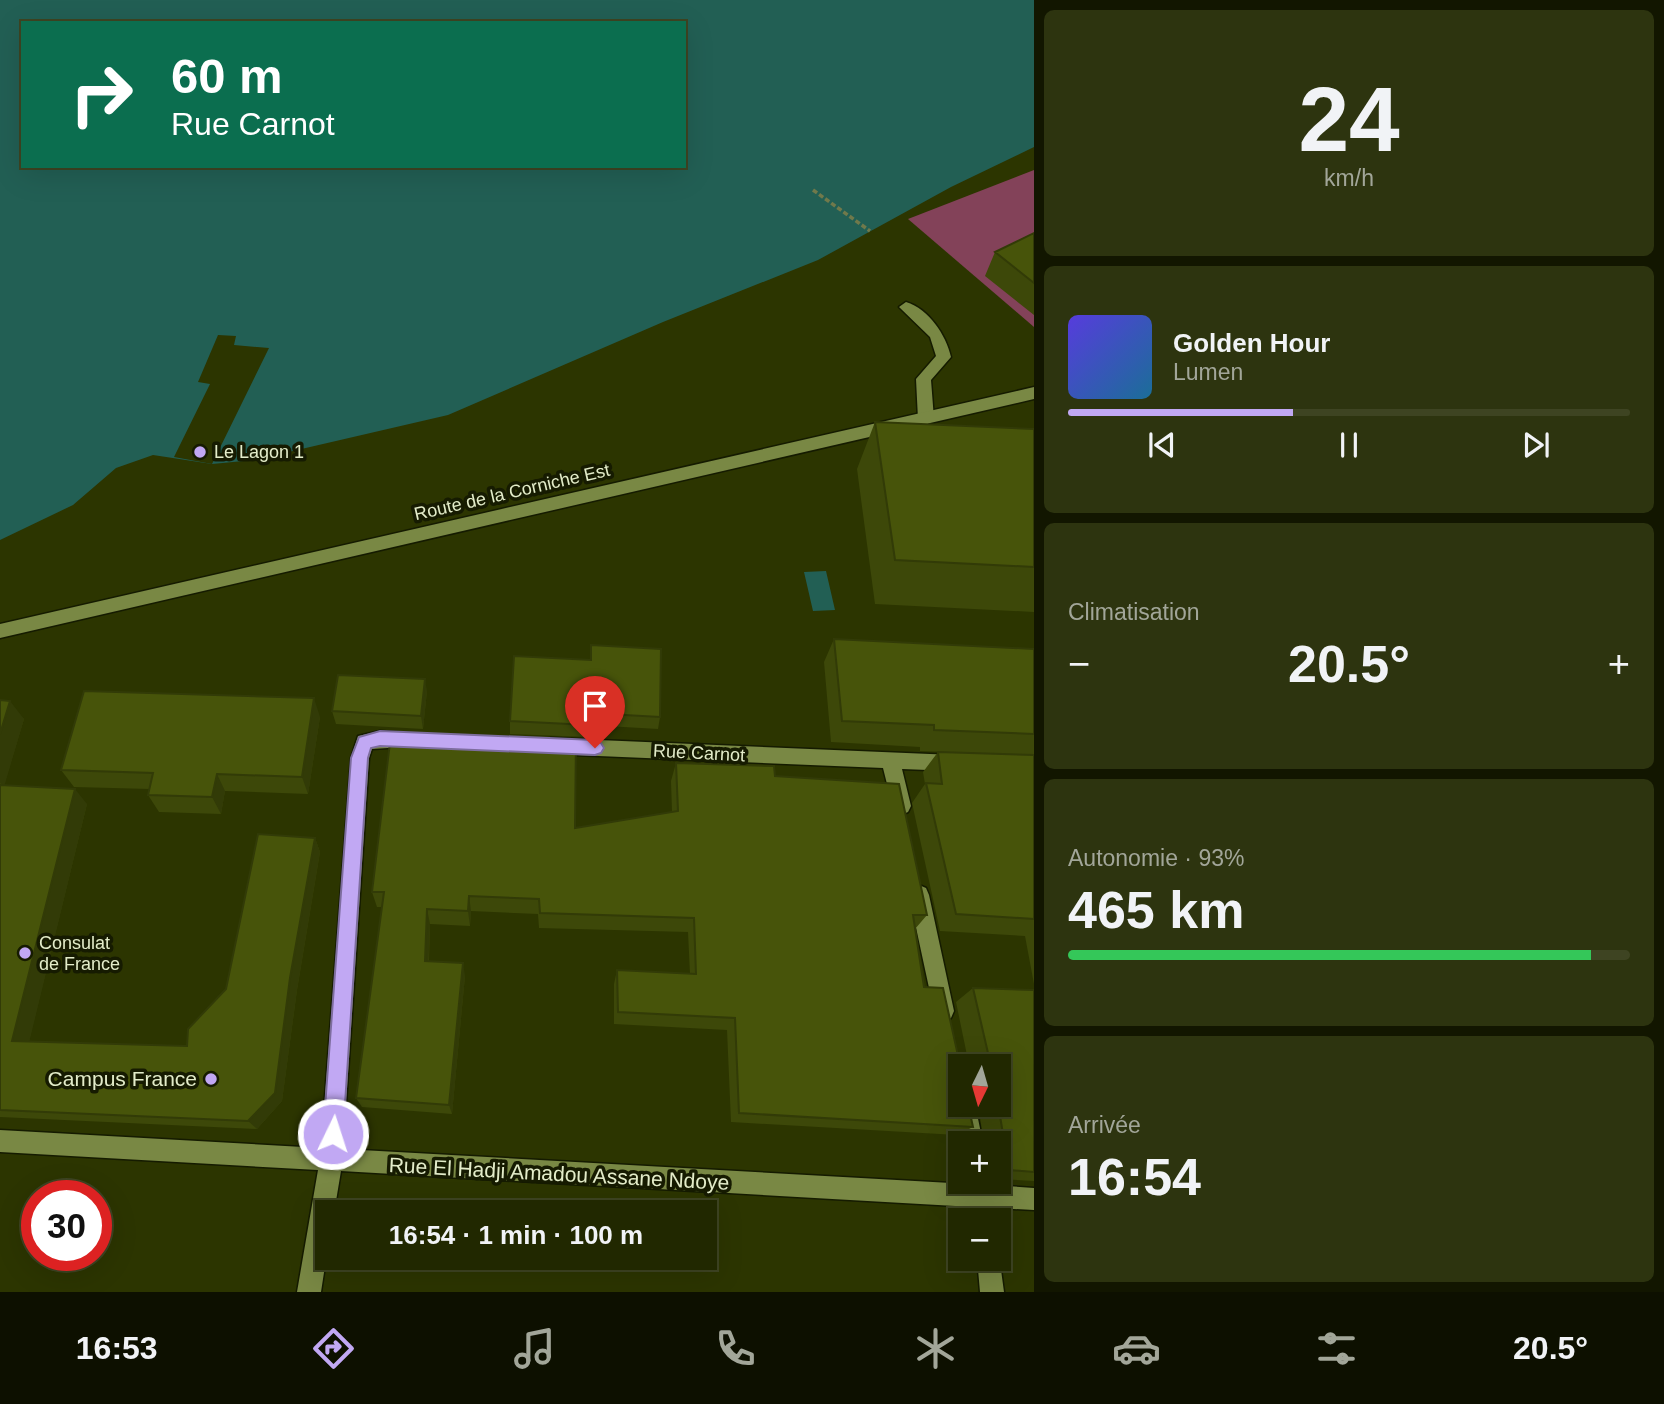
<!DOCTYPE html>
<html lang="fr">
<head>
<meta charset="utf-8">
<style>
	:root { --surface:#212800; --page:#2d340f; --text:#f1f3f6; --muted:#a2a699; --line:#3e4422; --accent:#c1a8f3 }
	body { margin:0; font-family:Arial,sans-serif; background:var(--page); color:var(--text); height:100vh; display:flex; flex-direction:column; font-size:26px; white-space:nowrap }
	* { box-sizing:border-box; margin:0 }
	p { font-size:23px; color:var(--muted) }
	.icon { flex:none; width:38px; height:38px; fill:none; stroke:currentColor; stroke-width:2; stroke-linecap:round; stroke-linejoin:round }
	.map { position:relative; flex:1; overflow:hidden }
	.details { display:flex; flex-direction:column; gap:10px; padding:10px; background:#121600; width:630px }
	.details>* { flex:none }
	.top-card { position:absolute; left:21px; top:21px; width:665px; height:147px; border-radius:0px; box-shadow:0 7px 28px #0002,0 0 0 2px var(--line); background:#0b6e4f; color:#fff; overflow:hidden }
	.needle { width:46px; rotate:185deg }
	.controls { position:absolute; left:948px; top:1054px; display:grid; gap:14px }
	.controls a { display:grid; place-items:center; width:63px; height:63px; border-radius:0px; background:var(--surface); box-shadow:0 7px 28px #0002,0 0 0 2px var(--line); font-size:35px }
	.speed { position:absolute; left:21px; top:1180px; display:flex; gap:14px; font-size:35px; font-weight:700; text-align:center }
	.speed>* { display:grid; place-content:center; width:91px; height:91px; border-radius:50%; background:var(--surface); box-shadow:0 7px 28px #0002,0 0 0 2px var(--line); line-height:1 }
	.speed .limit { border:10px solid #d22; background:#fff; color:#111 }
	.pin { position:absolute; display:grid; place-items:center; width:60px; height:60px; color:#fff; margin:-72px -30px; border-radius:50% 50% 50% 0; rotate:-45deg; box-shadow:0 0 7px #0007 }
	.pin .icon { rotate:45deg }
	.me { position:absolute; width:77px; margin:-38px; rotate:4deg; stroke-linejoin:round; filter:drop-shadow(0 0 5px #0008) }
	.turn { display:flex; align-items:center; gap:24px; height:147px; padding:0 35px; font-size:32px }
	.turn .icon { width:91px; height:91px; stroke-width:2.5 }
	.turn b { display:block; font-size:49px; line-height:60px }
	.big { font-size:52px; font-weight:700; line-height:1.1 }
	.details .tile { flex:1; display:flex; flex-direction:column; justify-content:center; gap:10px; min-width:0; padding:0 24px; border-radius:10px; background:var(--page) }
	.details .dial { align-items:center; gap:0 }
	.dial b { font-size:91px; line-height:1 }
	.song { display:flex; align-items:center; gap:21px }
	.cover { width:84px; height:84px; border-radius:10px; background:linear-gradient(135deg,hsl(250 70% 55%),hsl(200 70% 35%)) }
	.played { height:7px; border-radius:4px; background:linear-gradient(90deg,var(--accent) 40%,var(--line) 40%) }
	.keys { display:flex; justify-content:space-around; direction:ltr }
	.heat { display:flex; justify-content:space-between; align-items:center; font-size:38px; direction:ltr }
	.charge { height:10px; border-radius:5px; background:linear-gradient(90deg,#34c759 93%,var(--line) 0) }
	.trip { position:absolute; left:315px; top:1200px; width:402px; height:70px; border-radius:0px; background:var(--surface); box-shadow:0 7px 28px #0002,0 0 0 2px var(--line); font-weight:700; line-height:70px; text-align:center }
	.dock { display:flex; height:112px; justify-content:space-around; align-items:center; background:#0d1000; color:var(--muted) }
	.dock .icon { width:49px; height:49px }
	.dock .active { color:var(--accent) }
	.dock b { font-size:32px; color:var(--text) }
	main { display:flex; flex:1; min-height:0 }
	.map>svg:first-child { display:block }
</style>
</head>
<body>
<main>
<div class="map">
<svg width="1034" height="1292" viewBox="0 0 1034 1292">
	<rect width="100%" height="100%" fill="#2c3500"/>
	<!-- green -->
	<path fill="#834259" d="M 1034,170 L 1034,327 L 908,219 Z"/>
	<!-- water -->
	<path fill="#225f54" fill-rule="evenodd" d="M 0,0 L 1034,0 L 1034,147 L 951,187 L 818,260 L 663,322 L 448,415 L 254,460 L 212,464 L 153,455 L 116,468 L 73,505 L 0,540 ZM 23,23 L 684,23 L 684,166 L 23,166 Z
		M 826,571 L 835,610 L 813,611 L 804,572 Z"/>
	<!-- pier -->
	<path fill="#2c3500" d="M 218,335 L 236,336 L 234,345 L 269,348 L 212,464 L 174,457 L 210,384 L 198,382 Z"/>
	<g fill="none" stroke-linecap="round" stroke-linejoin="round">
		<defs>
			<path id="lane" d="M 906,302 C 929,309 946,335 951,357 L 931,380 L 934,419 L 926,425 L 918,419 L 916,379 L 936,356 L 930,337 L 899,307 Z"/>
			<path id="street" d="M 380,731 L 419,734 L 421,740 L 419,746 L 372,749 L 369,758 L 343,1149 L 969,1184 L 969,1181 L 991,1181 L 992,1185 L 1034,1188 L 1034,1210 L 996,1208 L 997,1220 L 974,1220 L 973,1207 L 341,1171 L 334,1213 L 327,1213 L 327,1253 L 321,1292 L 297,1292 L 318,1170 L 0,1152 L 0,1130 L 321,1148 L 351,758 L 358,736 Z
				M 551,738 L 954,755 L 961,757 L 963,763 L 961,769 L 954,771 L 902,769 L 911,806 L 908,812 L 901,815 L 894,812 L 883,768 L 551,754 L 544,752 L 542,746 L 544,740 Z
				M 919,885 L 926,888 L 929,895 L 954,1011 L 951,1018 L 944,1021 L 937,1018 L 934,1011 L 909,895 L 912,888 Z
				M 961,1094 L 961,1104 L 975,1104 L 983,1143 L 961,1143 L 953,1104 L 956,1096 Z
				M 999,1255 L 1004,1292 L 980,1292 L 977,1258 L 999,1258 Z"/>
			<path id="secondary" d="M 1034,387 L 1034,399 L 0,638 L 0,624 Z"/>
		</defs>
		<!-- lane casing -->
		<use href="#lane" stroke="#151b00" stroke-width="3"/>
		<!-- street casing -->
		<use href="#street" stroke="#151b00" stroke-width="3"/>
		<!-- secondary casing -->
		<use href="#secondary" stroke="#151b00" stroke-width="3"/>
		<!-- path -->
		<path stroke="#70794b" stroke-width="3.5" stroke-dasharray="5 2.5" stroke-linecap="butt" d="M 813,190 L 870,231"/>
		<!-- lane -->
		<use href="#lane" fill="#798844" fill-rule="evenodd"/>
		<!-- street -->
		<use href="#street" fill="#798844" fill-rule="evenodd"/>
		<!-- secondary -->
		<use href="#secondary" fill="#798844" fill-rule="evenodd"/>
	</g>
	<!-- wall -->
	<path fill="#3d4809" d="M 1034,233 L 1034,315 L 985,276 L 995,252 Z
		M 875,422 L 1034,429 L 1034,612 L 875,604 L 857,469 Z
		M 834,639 L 1034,649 L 1034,755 L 920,751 L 920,747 L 831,742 L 824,662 Z
		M 591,645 L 660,717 L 658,729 L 589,725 L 587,737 L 510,734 L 510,721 L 590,660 Z
		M 427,691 L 423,729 L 336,724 L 332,711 Z
		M 0,700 L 24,719 L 4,785 L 87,804 L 29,1041 L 187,1046 L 226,989 L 315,838 L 320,852 L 297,990 L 282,1101 L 257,1129 L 0,1117 Z
		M 320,717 L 308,794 L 225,791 L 221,814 L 159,812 L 148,795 L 150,789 L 74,787 L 61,770 Z
		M 938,752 L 1034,755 L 1034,984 L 1025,936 L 940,931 L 912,803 L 925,784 L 923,772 Z
		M 676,763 L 775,776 L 927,915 L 915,929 L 924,987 L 973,1127 L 957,1135 L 731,1122 L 727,1030 L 614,1024 L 614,984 L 617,970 L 690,974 L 688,932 L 539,928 L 538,914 L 471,911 L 470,926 L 430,924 L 429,961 L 465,976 L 452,1114 L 362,1107 L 356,1098 L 382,907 L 377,907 L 372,892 L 575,828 L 672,812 L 671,781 Z
		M 973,988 L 1034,990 L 1034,1181 L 999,1179 L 999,1143 L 984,1143 L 978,1104 L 999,1104 L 999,1066 L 968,1066 L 969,1065 L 956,1002 Z"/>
	<!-- shaded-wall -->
	<path fill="#323b07" d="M 425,679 L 427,691 L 423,729 L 421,716 Z
		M 314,698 L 320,717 L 308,794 L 302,777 Z
		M 10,701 L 24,719 L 4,787 L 0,783 L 0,734 Z
		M 217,774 L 225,791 L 221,814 L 212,797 Z
		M 75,789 L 87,804 L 27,1051 L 12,1041 Z
		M 315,838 L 320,852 L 297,990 L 282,1101 L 257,1129 L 248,1121 L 290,978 Z
		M 469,896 L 471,911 L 470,926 L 468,911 Z
		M 427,909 L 430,924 L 428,974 L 425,961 Z
		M 463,963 L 465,976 L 452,1114 L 449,1105 Z"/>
	<!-- building -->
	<path fill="#47540a" stroke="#323b07" stroke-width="2" d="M 1034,233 L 1034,283 L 995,252 Z
		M 875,422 L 1034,429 L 1034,567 L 895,560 Z
		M 834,639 L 1034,649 L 1034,734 L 934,730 L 934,725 L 842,721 Z
		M 591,645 L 661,649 L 660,717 L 589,713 L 589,725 L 510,721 L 514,656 L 591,660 Z
		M 338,675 L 425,679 L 421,716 L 332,711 Z
		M 84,691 L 314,698 L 302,777 L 217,774 L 212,797 L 148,795 L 153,773 L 61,770 Z
		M 0,700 L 10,701 L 0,734 Z
		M 391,734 L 576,740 L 575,828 L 678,811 L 676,763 L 774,766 L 775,776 L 899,784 L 927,915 L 913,915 L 924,987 L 943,988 L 961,1069 L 961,1104 L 968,1104 L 973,1127 L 739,1113 L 735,1018 L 618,1012 L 617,970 L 696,974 L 694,918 L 540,913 L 539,899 L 469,896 L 468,911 L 427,909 L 425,961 L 463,963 L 449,1105 L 356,1098 L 384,892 L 372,892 Z
		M 938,752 L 1034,755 L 1034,919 L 956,914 L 926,783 L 942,784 Z
		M 0,785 L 75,789 L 12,1041 L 187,1046 L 188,1029 L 226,989 L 258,834 L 315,838 L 290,978 L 275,1093 L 248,1121 L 0,1110 Z
		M 973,988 L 1034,990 L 1034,1172 L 1009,1170 L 998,1104 L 999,1104 L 999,1066 L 982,1066 L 982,1057 L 988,1053 Z"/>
	<!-- route -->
	<path fill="#c1a8f3" stroke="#7d6d9e" stroke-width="2" d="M 380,731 L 595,740 L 601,743 L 604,748 L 601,753 L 595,755 L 380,746 L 371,748 L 368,758 L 343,1134 L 340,1141 L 333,1144 L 326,1141 L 323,1134 L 351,758 L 359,737 Z"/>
	<!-- markers -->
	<g fill="#c1a8f3" stroke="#161b01" stroke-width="2.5">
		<circle cx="200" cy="452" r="7"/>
		<circle cx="25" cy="953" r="7"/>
		<circle cx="211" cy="1079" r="7"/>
	</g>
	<g text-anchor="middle" stroke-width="7" stroke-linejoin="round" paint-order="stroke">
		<!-- poi labels -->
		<g font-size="18" fill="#e3ecc9" stroke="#161b01" text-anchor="start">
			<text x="214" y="458">Le Lagon 1</text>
			<text x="39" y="949">Consulat<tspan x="39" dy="21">de France</tspan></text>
		</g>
		<!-- street labels -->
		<g font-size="18" fill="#e3ecc9" stroke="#161b01">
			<text transform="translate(512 492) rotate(-13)" y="6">Route de la Corniche Est</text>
			<text transform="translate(699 753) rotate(3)" y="6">Rue Carnot</text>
		</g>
		<!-- near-poi labels -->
		<g font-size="21" fill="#e3ecc9" stroke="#161b01" text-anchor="end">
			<text x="197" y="1086">Campus France</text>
		</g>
		<!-- near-street labels -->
		<g font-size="21" fill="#e3ecc9" stroke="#161b01">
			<text transform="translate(559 1174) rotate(3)" y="7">Rue El Hadji Amadou Assane Ndoye</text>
		</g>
	</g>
</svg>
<div class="controls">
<a><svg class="needle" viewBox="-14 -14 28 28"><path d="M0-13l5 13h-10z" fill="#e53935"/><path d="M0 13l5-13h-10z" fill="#a2a699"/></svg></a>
<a>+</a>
<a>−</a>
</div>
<div class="speed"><div class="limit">30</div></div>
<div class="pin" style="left:595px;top:748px;background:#d93025"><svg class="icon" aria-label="arrive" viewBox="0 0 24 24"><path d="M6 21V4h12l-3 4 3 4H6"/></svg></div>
<svg class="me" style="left:333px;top:1134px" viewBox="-20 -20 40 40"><circle r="17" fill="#c1a8f3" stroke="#fff" stroke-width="3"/><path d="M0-11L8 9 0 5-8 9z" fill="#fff"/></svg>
<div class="trip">16:54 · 1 min · 100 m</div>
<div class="top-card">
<div class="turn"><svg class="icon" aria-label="right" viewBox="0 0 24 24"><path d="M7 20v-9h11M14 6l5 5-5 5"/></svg><div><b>60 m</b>Rue Carnot</div></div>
</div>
</div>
<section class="details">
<div class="tile dial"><b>24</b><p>km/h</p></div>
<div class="tile">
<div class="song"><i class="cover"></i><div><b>Golden Hour</b><p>Lumen</p></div></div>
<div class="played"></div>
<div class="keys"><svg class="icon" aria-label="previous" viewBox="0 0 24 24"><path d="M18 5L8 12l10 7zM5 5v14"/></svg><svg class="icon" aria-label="pause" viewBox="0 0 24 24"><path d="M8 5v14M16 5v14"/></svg><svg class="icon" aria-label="next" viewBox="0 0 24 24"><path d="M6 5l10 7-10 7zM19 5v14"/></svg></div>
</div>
<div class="tile"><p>Climatisation</p>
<div class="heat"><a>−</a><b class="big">20.5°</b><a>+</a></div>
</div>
<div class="tile"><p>Autonomie · 93%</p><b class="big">465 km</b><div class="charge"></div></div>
<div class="tile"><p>Arrivée</p><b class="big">16:54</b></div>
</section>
</main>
<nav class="dock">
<b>16:53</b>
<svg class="icon active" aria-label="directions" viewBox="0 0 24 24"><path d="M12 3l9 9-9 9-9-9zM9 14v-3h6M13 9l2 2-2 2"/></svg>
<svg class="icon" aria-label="music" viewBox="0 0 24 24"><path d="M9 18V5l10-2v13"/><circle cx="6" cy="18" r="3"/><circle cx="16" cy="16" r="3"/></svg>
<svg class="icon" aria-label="phone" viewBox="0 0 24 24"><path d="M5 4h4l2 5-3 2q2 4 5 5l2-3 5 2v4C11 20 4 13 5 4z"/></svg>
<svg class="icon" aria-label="climate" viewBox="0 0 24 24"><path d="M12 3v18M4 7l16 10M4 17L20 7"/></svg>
<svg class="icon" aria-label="car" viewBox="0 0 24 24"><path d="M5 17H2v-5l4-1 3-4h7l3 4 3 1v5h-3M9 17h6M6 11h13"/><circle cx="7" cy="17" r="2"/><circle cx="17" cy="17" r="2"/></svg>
<svg class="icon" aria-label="filters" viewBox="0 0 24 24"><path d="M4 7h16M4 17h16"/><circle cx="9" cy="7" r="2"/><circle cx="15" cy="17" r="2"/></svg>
<b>20.5°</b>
</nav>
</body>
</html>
